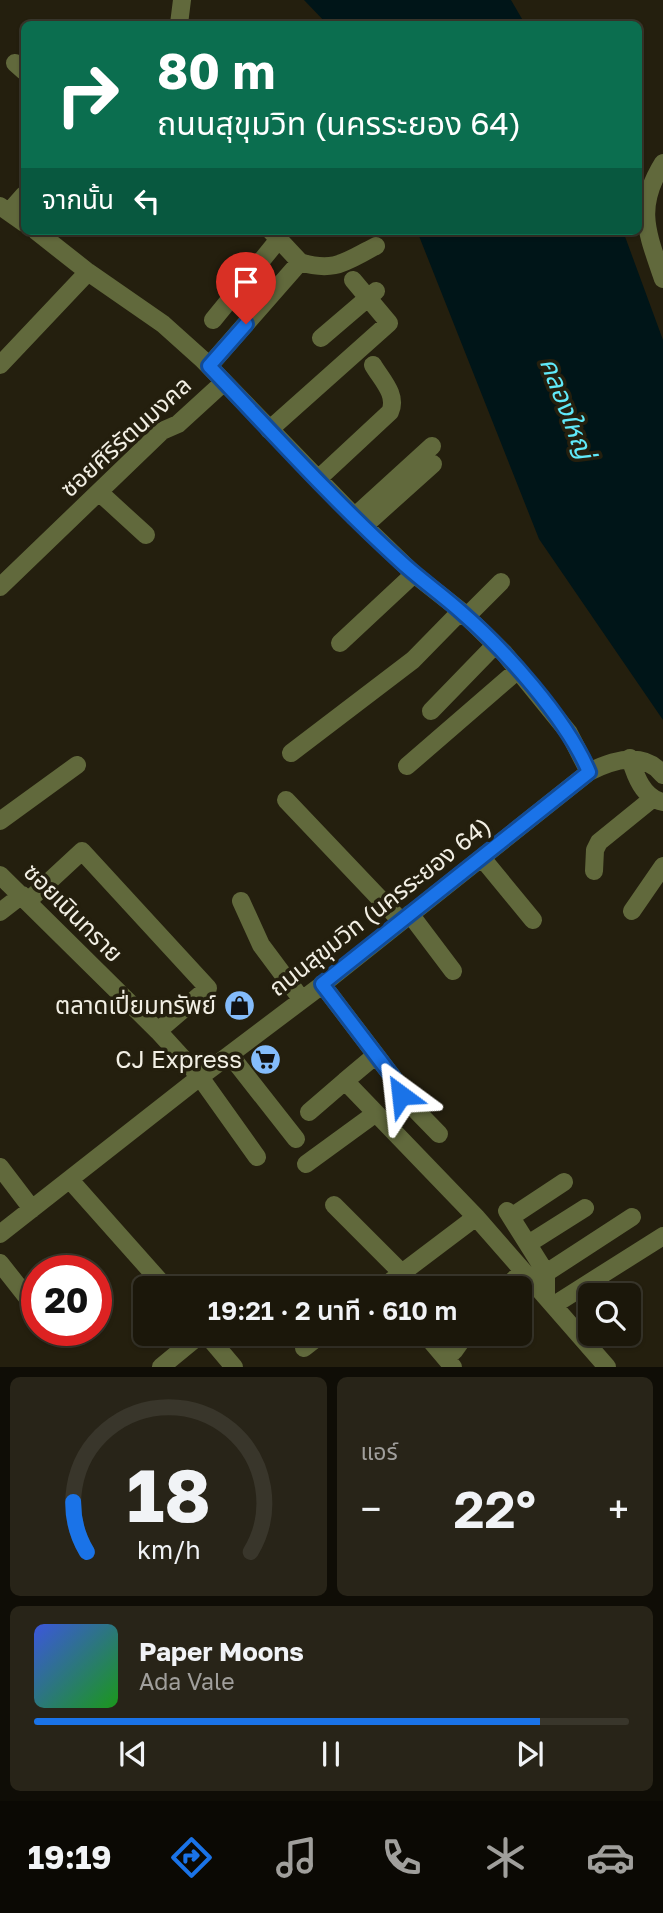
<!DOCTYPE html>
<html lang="th">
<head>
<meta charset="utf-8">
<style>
	:root { --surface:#1b170a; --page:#282418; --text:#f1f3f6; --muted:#a09f9c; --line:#39362b; --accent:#1a73e8 }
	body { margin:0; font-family:"Golos Text","Noto Sans Thai",sans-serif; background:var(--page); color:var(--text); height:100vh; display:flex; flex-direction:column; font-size:26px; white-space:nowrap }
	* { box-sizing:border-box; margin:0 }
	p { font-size:23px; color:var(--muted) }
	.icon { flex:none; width:38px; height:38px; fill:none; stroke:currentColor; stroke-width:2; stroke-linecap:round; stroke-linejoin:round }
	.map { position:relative; height:1367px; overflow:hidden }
	.side { display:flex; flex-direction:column; gap:10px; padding:10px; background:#0f0d06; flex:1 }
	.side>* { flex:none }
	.hud { position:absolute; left:21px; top:21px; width:621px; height:214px; border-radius:10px; box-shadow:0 2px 5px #0004,0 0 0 2px var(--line); background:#0b6e4f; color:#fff; overflow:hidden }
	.tools { position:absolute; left:578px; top:1283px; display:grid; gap:14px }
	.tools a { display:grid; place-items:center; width:63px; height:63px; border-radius:10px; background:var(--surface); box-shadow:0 2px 5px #0004,0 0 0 2px var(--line); font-size:35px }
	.speed { position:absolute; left:21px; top:1255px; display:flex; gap:14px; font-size:35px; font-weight:700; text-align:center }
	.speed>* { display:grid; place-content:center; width:91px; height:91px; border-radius:50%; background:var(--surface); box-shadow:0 2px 5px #0004,0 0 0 2px var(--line); line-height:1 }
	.speed .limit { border:10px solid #d22; background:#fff; color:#111 }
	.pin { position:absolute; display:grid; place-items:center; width:60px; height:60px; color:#fff; margin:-72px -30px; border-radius:50% 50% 50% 0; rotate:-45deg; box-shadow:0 0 7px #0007 }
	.pin .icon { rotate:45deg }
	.me { position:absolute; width:77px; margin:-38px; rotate:330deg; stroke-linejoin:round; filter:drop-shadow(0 0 5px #0008) }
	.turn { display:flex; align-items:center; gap:24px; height:147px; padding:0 21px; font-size:32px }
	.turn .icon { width:91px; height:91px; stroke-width:2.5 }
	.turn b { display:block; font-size:49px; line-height:60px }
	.then { display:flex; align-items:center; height:66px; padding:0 21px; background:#0003; gap:14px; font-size:26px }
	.big { font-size:52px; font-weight:600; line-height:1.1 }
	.side .widget { flex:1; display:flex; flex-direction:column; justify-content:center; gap:10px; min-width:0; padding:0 24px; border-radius:10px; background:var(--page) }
	.side .dial { align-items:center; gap:0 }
	.dial svg { height:182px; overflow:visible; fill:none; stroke:var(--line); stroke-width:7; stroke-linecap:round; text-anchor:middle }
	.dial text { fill:var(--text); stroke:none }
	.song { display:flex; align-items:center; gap:21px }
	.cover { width:84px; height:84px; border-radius:10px; background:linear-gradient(135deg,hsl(230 70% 55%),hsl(120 70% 35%)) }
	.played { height:7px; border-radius:4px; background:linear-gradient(90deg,var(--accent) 85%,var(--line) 85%) }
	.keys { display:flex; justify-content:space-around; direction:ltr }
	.heat { display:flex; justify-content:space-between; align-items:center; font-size:38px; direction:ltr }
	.side .tiles { flex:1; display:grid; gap:10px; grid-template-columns:1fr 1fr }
	.widget:last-child { grid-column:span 2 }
	.trip { position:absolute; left:133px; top:1276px; width:399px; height:70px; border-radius:10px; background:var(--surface); box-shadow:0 2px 5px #0004,0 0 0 2px var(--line); font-weight:600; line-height:70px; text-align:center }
	.menu { display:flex; height:112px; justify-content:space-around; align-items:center; background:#0b0904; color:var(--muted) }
	.menu .icon { width:49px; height:49px }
	.menu .current { color:var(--accent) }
	.menu b { font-size:32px; color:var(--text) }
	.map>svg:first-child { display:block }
</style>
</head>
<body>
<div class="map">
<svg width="663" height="1367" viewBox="0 0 663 1367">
	<rect width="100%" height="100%" fill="#241f0e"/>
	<!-- water -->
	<path fill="#001518" d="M 304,0 L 511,0 L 525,24 L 327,24 Z
		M 417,231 L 623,231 L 663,340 L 663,720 L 539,539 Z"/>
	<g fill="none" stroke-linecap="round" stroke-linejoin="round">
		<!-- minor -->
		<path stroke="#61693c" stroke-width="18" d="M 179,24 L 182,0
			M 15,63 L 24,71
			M 663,163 C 635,208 647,232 663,279
			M 0,206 L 24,223
			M 9,212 L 24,195
			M 36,231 L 88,272 L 163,324 L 202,359 L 357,519 L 414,574 L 461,611 L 504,653 L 569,733 L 589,772
			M 300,262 C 335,273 346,261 376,246
			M 213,320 L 279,239
			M 321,338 L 376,291
			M 0,365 L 88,272
			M 209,366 L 300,262 L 271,231
			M 269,430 L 389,323 L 353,280
			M 318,479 L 390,412 C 398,395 381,379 373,365
			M 100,493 L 146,535
			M 354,517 L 432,446
			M 364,526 L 433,464
			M 0,587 L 162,431 L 178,424 L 224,382
			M 466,617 L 501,582
			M 340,643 L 414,574
			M 431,711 L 495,645
			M 291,753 L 413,660 L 461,611
			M 630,758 C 635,775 643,798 663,802
			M 407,766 L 518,670
			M 286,800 L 401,921
			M 0,821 L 77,765
			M 482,858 L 533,920
			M 594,871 L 595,850 L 599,842 L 652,799
			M 0,875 L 158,1031 L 200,1077 L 257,1157
			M 28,901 L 82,851 L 208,988 L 158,1031
			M 241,901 L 261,945 L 302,1000
			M 632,911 L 663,866
			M 0,912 L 22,895
			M 410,914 L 453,971
			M 322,984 L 376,1055 L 345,1081 L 476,1217 L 607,1367
			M 230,1055 L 296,1139
			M 376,1055 L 398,1084 L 401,1095 L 439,1134
			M 309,1112 L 345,1081
			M 306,1164 L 376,1113
			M 0,1167 L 32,1209
			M 70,1180 L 166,1288
			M 334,1205 L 402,1273
			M 507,1211 L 546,1273
			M 511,1217 L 564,1182
			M 0,1234 L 200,1077 L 318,988 L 589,772 C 613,760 644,750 663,775
			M 528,1244 L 585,1208
			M 0,1263 L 37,1310
			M 382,1288 L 476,1217
			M 505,1288 L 523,1271
			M 546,1295 L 546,1273 L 632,1217
			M 554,1305 L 663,1236
			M 206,1334 L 234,1367
			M 425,1334 L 453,1367
			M 304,1348 L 322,1334
			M 454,1351 L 466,1334
			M 161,1367 L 201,1334"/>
	</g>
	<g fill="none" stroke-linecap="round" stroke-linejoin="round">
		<defs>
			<path id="route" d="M 246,324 L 209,366 C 271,431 332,499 399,560 C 418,578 440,593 460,611 C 505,650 566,718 589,772 L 322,984 L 398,1084 L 401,1095"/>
		</defs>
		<!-- route casing -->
		<use href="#route" stroke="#114b97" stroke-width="18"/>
		<!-- route -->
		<use href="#route" stroke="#1a73e8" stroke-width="12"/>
	</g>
	<!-- icons -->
	<defs>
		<symbol id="shop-disc" viewBox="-11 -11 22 22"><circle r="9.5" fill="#84bcfb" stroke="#241f0e"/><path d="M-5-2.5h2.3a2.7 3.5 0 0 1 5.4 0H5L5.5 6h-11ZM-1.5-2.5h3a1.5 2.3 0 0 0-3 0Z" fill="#111"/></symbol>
		<symbol id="supermarket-disc" viewBox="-11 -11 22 22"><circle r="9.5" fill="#84bcfb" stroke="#241f0e"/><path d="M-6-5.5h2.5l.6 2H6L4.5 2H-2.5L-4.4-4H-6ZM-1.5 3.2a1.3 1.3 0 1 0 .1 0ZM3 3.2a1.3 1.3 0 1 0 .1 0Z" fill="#111"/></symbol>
	</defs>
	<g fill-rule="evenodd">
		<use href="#shop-disc" x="222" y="988" width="35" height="35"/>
		<use href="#supermarket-disc" x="248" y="1042" width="35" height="35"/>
	</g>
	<g text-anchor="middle" stroke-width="7" stroke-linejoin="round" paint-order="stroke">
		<!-- street labels -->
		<g font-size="24" fill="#f2efe4" stroke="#241f0e">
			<text transform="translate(126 437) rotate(-42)" y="8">ซอยศิริรัตนมงคล</text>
			<text transform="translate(380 907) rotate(-38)" y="8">ถนนสุขุมวิท (นครระยอง 64)</text>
			<text transform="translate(73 913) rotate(45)" y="8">ซอยเนินทราย</text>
		</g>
		<!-- poi labels -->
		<g font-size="24" fill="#f2efe4" stroke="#241f0e" text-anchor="end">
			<text x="216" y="1014">ตลาดเปี่ยมทรัพย์</text>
			<text x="242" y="1068">CJ Express</text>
		</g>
		<!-- water labels -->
		<g font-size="26" font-style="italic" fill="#60e9f8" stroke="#241f0e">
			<text transform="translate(567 408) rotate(69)" y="9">คลองใหญ่</text>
		</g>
	</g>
</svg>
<div class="tools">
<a><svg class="icon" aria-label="search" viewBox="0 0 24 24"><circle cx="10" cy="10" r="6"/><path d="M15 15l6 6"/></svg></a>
</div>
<div class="speed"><div class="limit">20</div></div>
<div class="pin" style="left:246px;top:324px;background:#d93025"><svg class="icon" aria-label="arrive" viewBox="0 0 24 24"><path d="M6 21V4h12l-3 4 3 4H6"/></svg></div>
<svg class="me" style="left:401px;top:1095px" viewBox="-20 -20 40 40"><path d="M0-17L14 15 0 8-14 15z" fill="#1a73e8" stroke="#fff" stroke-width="4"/></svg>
<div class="trip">19:21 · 2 นาที · 610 m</div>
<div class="hud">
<div class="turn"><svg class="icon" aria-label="right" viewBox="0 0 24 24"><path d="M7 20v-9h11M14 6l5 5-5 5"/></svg><div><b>80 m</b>ถนนสุขุมวิท (นครระยอง 64)</div></div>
<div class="then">จากนั้น<svg class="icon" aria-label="left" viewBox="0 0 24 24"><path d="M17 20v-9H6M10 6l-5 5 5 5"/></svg></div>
</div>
</div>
<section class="side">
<div class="tiles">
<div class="widget dial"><svg viewBox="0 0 100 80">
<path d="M14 69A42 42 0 1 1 86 69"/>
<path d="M14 69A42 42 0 0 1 8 47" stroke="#1a73e8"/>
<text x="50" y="56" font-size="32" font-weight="700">18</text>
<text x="50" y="72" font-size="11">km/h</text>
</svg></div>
<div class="widget"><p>แอร์</p>
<div class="heat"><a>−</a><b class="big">22°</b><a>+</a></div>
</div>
<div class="widget">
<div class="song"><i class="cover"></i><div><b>Paper Moons</b><p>Ada Vale</p></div></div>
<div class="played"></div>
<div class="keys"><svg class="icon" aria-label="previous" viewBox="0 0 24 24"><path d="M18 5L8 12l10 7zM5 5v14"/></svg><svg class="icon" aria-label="pause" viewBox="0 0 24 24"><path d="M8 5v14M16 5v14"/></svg><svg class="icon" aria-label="next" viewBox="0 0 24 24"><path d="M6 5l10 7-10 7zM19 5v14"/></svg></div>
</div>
</div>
</section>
<nav class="menu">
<b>19:19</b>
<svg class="icon current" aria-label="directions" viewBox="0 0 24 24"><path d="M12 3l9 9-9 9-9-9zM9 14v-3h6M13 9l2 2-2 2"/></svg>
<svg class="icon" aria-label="music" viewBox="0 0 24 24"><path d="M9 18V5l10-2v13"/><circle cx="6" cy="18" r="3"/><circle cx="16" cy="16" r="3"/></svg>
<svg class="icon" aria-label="phone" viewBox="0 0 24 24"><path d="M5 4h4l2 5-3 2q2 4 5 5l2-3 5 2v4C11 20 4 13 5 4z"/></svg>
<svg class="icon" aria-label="climate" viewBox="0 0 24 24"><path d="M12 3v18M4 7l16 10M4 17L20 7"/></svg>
<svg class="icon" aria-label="car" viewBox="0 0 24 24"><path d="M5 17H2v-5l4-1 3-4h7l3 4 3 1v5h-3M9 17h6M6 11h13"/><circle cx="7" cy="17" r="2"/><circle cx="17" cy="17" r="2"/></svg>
</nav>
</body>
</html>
